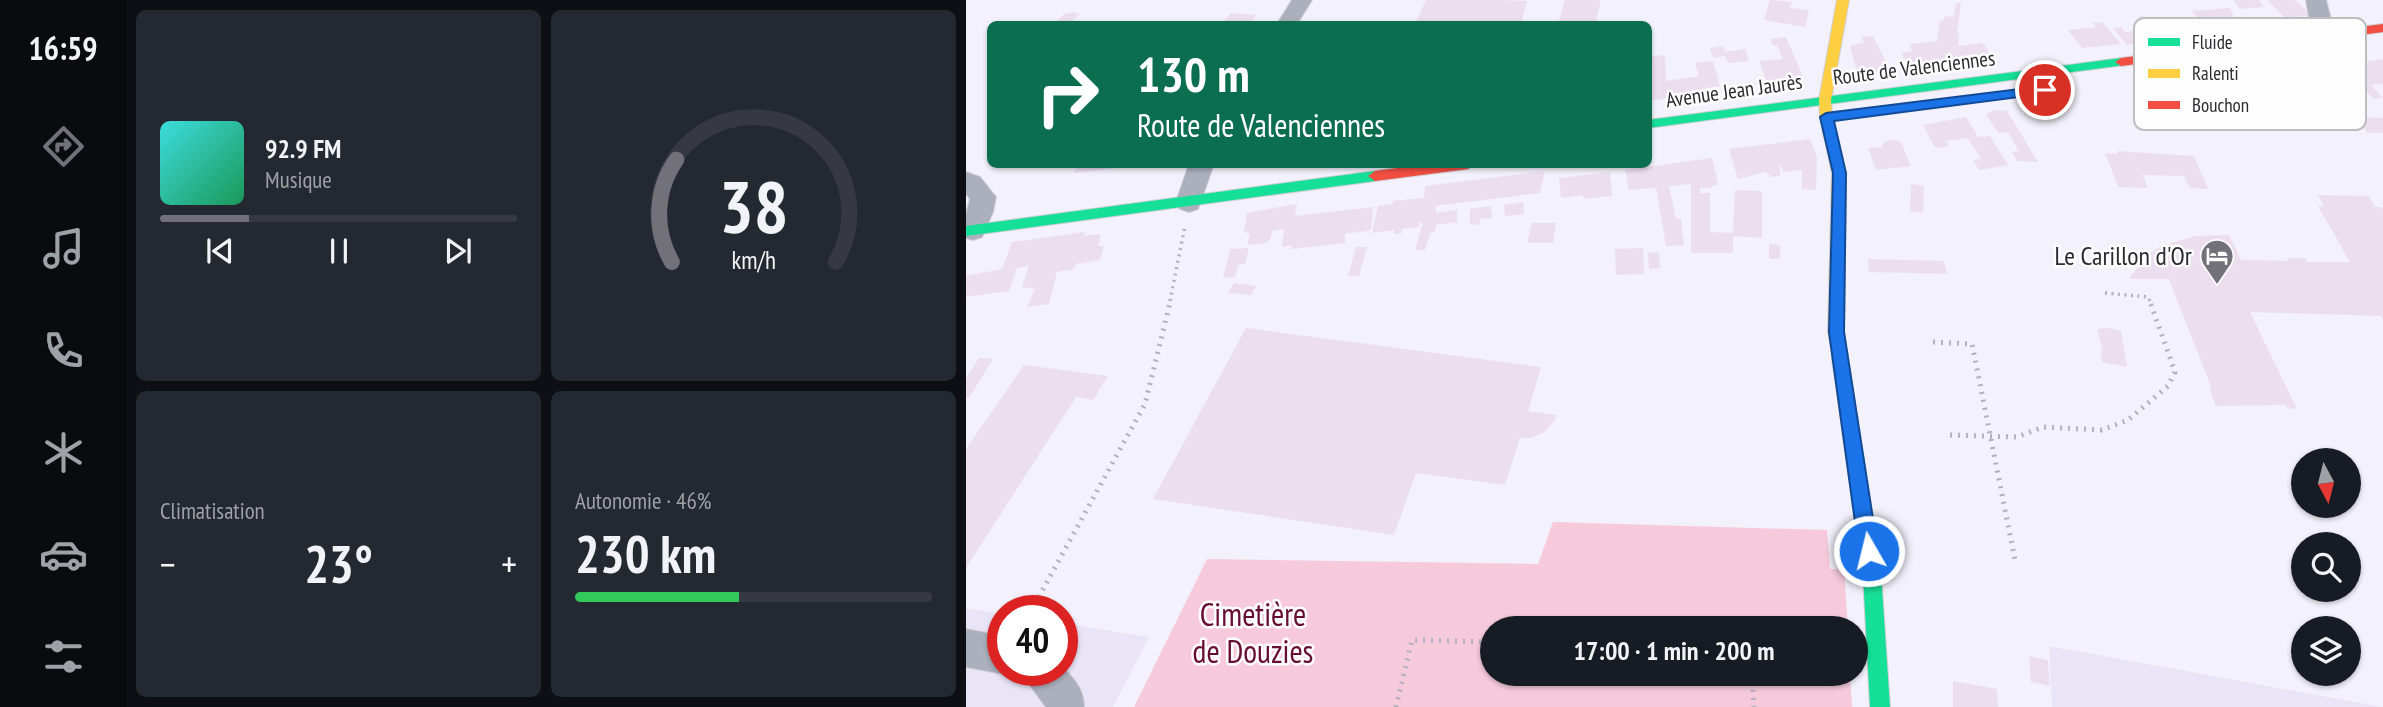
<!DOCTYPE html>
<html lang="fr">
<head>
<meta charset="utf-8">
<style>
	:root { --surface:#171b24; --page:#242831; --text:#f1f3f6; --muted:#9ea1a6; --line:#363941; --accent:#727078 }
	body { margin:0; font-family:"PT Sans Narrow",sans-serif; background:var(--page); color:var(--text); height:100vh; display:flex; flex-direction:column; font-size:26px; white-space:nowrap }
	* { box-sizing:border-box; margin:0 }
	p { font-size:23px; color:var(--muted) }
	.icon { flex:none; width:38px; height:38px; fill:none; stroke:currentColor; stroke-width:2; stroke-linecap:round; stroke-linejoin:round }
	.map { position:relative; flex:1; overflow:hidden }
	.sheet { display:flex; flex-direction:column; gap:10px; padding:10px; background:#0d0f14; width:840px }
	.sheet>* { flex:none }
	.banner { position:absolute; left:21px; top:21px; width:665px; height:147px; border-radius:10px; box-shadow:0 2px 5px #0004; background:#0b6e4f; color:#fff; overflow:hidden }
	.needle { width:46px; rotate:173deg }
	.controls { position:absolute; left:1325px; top:448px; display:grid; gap:14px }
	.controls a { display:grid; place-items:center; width:70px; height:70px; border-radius:50%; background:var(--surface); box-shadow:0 2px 5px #0004; font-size:35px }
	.speed { position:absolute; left:21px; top:595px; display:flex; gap:14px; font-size:35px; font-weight:700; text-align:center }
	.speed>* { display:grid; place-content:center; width:91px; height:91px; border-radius:50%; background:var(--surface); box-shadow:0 2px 5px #0004; line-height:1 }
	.speed .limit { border:10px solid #d22; background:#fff; color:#111 }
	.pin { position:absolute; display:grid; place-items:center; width:60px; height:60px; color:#fff; margin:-30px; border:4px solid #fff; border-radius:50%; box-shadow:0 2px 7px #0007 }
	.me { position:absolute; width:77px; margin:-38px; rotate:352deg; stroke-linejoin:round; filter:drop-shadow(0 0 5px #0008) }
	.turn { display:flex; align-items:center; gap:24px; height:147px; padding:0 35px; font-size:32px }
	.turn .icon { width:91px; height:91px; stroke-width:2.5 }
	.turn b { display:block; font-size:49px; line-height:60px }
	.big { font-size:52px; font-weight:600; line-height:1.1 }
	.sheet .card { flex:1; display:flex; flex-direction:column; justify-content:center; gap:10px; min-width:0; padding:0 24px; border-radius:10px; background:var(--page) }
	.sheet .dial { align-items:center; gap:0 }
	.dial svg { height:182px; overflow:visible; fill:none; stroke:var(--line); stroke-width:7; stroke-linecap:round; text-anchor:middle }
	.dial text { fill:var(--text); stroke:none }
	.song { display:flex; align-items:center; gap:21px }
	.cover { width:84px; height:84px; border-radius:10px; background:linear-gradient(135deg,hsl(180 70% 55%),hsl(150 70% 35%)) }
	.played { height:7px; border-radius:4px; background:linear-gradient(90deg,var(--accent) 25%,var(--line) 25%) }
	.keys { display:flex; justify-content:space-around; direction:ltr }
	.heat { display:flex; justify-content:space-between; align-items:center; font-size:38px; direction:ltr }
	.charge { height:10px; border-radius:5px; background:linear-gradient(90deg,#34c759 46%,var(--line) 0) }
	.sheet .tiles { flex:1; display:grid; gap:10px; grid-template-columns:repeat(2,1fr) }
	.trip { position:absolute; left:514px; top:616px; width:388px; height:70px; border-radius:35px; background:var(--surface); box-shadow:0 2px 5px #0004; font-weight:600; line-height:70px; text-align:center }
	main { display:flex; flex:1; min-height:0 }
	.menu { display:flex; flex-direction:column; width:126px; justify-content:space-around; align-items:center; background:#090b0e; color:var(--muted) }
	.menu .icon { width:49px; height:49px }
	.menu .active { color:var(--accent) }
	.menu b { font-size:32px; color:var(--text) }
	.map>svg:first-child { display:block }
</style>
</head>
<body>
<main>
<nav class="menu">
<b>16:59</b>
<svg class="icon active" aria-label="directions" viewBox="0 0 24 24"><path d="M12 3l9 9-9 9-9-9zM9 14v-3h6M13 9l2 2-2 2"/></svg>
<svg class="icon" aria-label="music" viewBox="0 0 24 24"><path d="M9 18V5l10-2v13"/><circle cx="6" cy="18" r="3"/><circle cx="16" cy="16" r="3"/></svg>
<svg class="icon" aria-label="phone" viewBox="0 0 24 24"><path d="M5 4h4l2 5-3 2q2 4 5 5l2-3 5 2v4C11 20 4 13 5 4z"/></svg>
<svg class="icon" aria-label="climate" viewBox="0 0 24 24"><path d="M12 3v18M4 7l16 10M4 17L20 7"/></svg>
<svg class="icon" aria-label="car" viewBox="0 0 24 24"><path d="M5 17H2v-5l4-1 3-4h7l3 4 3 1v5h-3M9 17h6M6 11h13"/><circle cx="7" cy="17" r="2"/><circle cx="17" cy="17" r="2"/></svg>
<svg class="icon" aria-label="filters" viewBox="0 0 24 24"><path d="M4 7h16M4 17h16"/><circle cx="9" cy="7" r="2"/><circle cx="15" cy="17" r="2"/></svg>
</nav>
<section class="sheet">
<div class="tiles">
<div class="card">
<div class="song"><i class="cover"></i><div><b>92.9 FM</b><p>Musique</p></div></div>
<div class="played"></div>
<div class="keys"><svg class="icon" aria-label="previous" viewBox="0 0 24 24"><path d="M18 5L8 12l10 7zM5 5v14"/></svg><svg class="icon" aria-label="pause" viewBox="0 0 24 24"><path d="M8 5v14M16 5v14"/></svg><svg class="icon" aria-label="next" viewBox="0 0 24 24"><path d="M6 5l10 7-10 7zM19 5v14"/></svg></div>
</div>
<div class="card dial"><svg viewBox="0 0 100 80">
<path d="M14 69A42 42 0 1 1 86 69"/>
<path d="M14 69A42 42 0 0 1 16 24" stroke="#727078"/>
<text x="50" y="56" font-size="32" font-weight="700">38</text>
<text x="50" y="72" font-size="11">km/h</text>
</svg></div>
<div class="card"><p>Climatisation</p>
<div class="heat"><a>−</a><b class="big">23°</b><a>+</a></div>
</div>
<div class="card"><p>Autonomie · 46%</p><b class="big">230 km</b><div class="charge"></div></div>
</div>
</section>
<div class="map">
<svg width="1417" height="707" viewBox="0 0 1417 707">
	<rect width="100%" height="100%" fill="#f3f1fb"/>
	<!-- built -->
	<path fill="#e9e5f7" d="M 0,608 L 37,614 L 37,670 L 96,670 L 96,623 L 183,637 L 147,707 L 0,707 Z
		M 1083,646 L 1417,707 L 1086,707 Z"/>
	<!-- green -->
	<path fill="#f6cadb" d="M 587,522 L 861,530 L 864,569 L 878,569 L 882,628 L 527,628 L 527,674 L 884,674 L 886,707 L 168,707 L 241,559 L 572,564 Z"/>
	<!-- building -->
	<path fill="#ecddef" d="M 460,0 L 539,0 L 561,1 L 555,24 L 449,24 Z
		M 599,0 L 635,0 L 629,24 L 592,24 Z
		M 804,0 L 826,2 L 824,8 L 843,10 L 839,27 L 798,20 Z
		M 1268,0 L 1293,0 L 1298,7 L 1274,9 Z
		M 1301,0 L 1329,0 L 1343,13 L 1342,16 L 1320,19 Z
		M 990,3 L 995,3 L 991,34 L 993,34 L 992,46 L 1017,43 L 1026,58 L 944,69 L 935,53 L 946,51 L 943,44 L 971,41 L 974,20 L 978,21 L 979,16 L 988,17 Z
		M 1264,8 L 1271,24 L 1240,27 L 1226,11 Z
		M 107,12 L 114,14 L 104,23 L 91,21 L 98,14 Z
		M 265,13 L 290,15 L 285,22 L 293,24 L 256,24 Z
		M 1174,16 L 1184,18 L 1184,21 L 1210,18 L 1224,33 L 1189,37 L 1182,30 L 1183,24 L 1172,21 Z
		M 1126,22 L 1137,23 L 1155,44 L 1116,48 L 1102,30 L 1130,27 Z
		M 1155,27 L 1159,32 L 1175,30 L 1184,42 L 1161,45 L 1147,28 Z
		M 907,36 L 925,71 L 897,75 L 891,72 L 884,46 L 898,42 L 895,37 Z
		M 820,37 L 837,77 L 831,81 L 802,85 L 793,61 L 817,59 L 811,45 L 807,46 L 804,39 Z
		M 757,46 L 759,52 L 779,49 L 783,61 L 762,63 L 759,56 L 747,58 L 744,48 Z
		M 699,55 L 700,81 L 733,76 L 729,63 L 747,61 L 754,86 L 739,88 L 742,100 L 707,105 L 705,98 L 682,101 L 682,57 Z
		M 1417,59 L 1417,84 L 1405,85 L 1417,98 L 1408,99 L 1396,87 L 1383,89 L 1373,79 L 1365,80 L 1354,70 Z
		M 1030,110 L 1041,111 L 1072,162 L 1051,161 L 1046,152 L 1053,151 L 1042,132 L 1032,133 L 1020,114 Z
		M 1000,117 L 1012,137 L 1024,136 L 1042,165 L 1013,170 L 1007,160 L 1015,159 L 1002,138 L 980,141 L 983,146 L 973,148 L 968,146 L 957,125 Z
		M 1392,117 L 1417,118 L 1417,133 L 1401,133 Z
		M 844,139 L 851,158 L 850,190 L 836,189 L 836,170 L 818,172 L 814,164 L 814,176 L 806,177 L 800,172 L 772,179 L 763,149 Z
		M 928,140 L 935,142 L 945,166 L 910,170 L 902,148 L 917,147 L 916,144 L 921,141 Z
		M 1151,151 L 1228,156 L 1242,189 L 1224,188 L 1218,176 L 1177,175 L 1182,188 L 1152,187 L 1139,153 L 1152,154 Z
		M 746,158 L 752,184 L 743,188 L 734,188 L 734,193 L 744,193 L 744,232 L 767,233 L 769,190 L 796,191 L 796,238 L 767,236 L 767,253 L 725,253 L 725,184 L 703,186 L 710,219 L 715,218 L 718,245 L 700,246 L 690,188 L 663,190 L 659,170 Z
		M 113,164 L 169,164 L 169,166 L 108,173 Z
		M 579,171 L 574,193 L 469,206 L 470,213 L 491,210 L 491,222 L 470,225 L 469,232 L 464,233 L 459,250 L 449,250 L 457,222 L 453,223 L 453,227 L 436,229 L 436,233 L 428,234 L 428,230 L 406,233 L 412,206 L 427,204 L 427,201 L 458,198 L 459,186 Z
		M 644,172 L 646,196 L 618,199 L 617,195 L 595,198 L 593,178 Z
		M 945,184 L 958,186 L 957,213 L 944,211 Z
		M 1352,195 L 1403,196 L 1409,207 L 1415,207 L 1417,210 L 1417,320 L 1415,316 L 1284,312 L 1331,409 L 1321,408 L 1319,405 L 1250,406 L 1243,387 L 1245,387 L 1203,279 L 1163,279 L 1181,255 L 1195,246 L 1229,236 L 1263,235 L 1275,260 L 1322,261 L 1321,258 L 1339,258 L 1341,262 L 1384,262 L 1352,206 L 1358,206 Z
		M 557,202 L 558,214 L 539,216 L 538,205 Z
		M 331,204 L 329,216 L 407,207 L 405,230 L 379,234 L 379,243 L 325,249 L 326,245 L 316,247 L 318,229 L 306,231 L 305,238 L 300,243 L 282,245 L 284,234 L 278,232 L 281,213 Z
		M 525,206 L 526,218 L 513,219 L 514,224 L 504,225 L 504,209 Z
		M 566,223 L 590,223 L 587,243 L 561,243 Z
		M 119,232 L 118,236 L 135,234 L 132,246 L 138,246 L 134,260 L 110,264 L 108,269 L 91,272 L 83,304 L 61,307 L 69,289 L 56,287 L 63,266 L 51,268 L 43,291 L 0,297 L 0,276 L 36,269 L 46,242 Z
		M 803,244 L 814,245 L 814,259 L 803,259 Z
		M 390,247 L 401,247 L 393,276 L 382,276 Z
		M 283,248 L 279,264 L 272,265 L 269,277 L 257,278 L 264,249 Z
		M 677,248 L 678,274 L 650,275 L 649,249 Z
		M 693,252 L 694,268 L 683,269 L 682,253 Z
		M 902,259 L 978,261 L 981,274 L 903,272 Z
		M 268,283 L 290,286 L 285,295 L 262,293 Z
		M 1138,327 L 1155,331 L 1161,367 L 1136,362 L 1134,351 L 1137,352 L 1131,330 Z
		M 280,328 L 575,367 L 562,411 L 590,415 L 589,420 L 577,433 L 564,438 L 554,438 L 539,485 L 450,473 L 428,535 L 187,499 Z
		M 13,358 L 27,359 L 3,398 L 0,398 L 0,378 Z
		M 58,365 L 142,376 L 127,400 L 110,397 L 0,568 L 0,449 Z
		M 1063,656 L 1082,660 L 1084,686 L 1065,682 Z
		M 987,681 L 1031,689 L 1032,707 L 987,707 Z"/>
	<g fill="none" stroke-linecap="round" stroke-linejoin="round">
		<defs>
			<path id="street" d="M 326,0 L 346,0 L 331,24 L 311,24 Z
				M 1340,0 L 1360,0 L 1366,23 L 1385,52 L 1382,57 L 1366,57 L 1344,23 Z
				M 223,164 L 248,164 L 232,209 L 223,212 L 214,209 L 210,202 Z
				M 0,172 L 14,177 L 30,197 L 27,212 L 16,237 L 7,240 L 0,238 L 0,214 L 4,199 L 0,194 Z
				M 0,629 L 37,636 L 37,670 L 45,670 L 37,674 L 0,667 Z
				M 96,666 C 108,679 118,689 118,707 L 80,707 L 62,683 L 56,670 L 96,670 Z"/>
			<path id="fast" d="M 1155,58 L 1159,59 L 1159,65 L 682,128 L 682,120 Z
				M 409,171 L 416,176 L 409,181 L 0,236 L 0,226 Z
				M 874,351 L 880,353 L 882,358 L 915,574 L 924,707 L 904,707 L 897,574 L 866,358 L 868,353 Z"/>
			<path id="slow" d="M 871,0 L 883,0 L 865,100 L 866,117 L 880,173 L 878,332 L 882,358 L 880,363 L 868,363 L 862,332 L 866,173 L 854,117 L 853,100 Z"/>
			<path id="jam" d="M 1417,24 L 1417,32 L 1155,66 L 1149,62 L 1155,58 Z
				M 461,164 L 508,164 L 502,169 L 409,181 L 402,176 L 409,171 Z"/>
		</defs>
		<!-- street casing -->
		<use href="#street" stroke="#d0ced6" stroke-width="2"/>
		<!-- fast casing -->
		<use href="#fast" stroke="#d0ced6" stroke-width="2"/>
		<!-- slow casing -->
		<use href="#slow" stroke="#d0ced6" stroke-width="2"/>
		<!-- jam casing -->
		<use href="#jam" stroke="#d0ced6" stroke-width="2"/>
		<!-- path-far1 -->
		<path stroke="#b1b2bb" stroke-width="3.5" stroke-dasharray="2 4.5" stroke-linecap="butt" d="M 1139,293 L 1182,297 L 1184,301
			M 204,301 L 219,226"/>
		<!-- path -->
		<path stroke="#b1b2bb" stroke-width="5" stroke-dasharray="2 6" stroke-linecap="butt" d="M 967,342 L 1006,344 L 1049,560
			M 984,435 L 1051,437 L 1077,427 L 1136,430 L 1162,420 L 1202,386 L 1209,372 L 1183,299
			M 65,611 L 179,404 L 205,299
			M 786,674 L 788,707
			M 430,707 L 446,640 L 527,642"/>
		<!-- street -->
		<use href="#street" fill="#acb0bc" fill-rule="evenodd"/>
		<!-- fast -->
		<use href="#fast" fill="#16e098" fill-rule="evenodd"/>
		<!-- slow -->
		<use href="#slow" fill="#ffcf43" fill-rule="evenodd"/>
		<!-- jam -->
		<use href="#jam" fill="#f24e42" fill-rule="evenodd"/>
	</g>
	<!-- route -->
	<path fill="#1a73e8" stroke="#114b97" stroke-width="2" d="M 1079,86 L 1083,88 L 1083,93 L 868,121 L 880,173 L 878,332 L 912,551 L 909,557 L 903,560 L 896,557 L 893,551 L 863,332 L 867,173 L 854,117 L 860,113 Z"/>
	<!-- icons -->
	<defs>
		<symbol id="hotel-pin" viewBox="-11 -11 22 30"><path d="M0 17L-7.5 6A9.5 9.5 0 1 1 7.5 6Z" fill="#727078" stroke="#fdfdfd"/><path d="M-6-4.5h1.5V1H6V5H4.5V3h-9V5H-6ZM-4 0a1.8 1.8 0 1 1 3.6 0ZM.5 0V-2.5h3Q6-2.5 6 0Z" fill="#fff"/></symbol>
	</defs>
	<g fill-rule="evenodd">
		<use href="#hotel-pin" x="1232" y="237" width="38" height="52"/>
	</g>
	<g text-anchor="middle" stroke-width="5" stroke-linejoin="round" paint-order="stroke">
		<!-- far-street labels -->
		<g font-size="21" fill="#2c2b31" stroke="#fdfdfd">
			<text transform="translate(948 68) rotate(-7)" y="7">Route de Valenciennes</text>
			<text transform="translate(768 91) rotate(-8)" y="7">Avenue Jean Jaurès</text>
		</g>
		<!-- poi labels -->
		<g font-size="26" fill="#2c2b31" stroke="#fdfdfd" text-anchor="end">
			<text x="1226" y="265">Le Carillon d'Or</text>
		</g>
		<!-- near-park labels -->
		<g font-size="32" fill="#670d35" stroke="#fdfdfd">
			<text x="287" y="626">Cimetière<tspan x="287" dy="37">de Douzies</tspan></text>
		</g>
	</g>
	<!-- legend -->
	<rect x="1168" y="18" width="232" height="112" rx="10" fill="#fdfdfd" stroke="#bebec0" stroke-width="2"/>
	<rect x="1182" y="38" width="32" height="8" fill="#16e098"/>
	<rect x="1182" y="69" width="32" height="9" fill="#ffcf43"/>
	<rect x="1182" y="101" width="32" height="8" fill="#f24e42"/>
	<g font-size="19" fill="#2c2b31">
		<text x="1226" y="49">Fluide</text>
		<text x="1226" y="80">Ralenti</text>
		<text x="1226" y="112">Bouchon</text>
	</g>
</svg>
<div class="controls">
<a><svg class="needle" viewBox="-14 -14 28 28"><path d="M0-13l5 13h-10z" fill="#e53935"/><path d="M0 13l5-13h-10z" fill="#9ea1a6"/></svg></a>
<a><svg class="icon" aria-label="search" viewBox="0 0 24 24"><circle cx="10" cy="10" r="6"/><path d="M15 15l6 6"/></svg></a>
<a><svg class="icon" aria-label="layers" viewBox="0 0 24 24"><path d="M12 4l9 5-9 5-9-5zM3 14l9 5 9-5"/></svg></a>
</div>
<div class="speed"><div class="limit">40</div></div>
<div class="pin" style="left:1079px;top:90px;background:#d93025"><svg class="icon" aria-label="arrive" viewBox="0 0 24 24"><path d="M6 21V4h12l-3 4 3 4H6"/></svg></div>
<svg class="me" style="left:903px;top:551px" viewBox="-20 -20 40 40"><circle r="17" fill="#1a73e8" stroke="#fff" stroke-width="3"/><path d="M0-11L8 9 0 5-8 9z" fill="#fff"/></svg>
<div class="trip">17:00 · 1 min · 200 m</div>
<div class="banner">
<div class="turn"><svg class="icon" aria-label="right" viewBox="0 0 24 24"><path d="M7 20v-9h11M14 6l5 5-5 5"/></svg><div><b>130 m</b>Route de Valenciennes</div></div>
</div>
</div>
</main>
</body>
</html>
